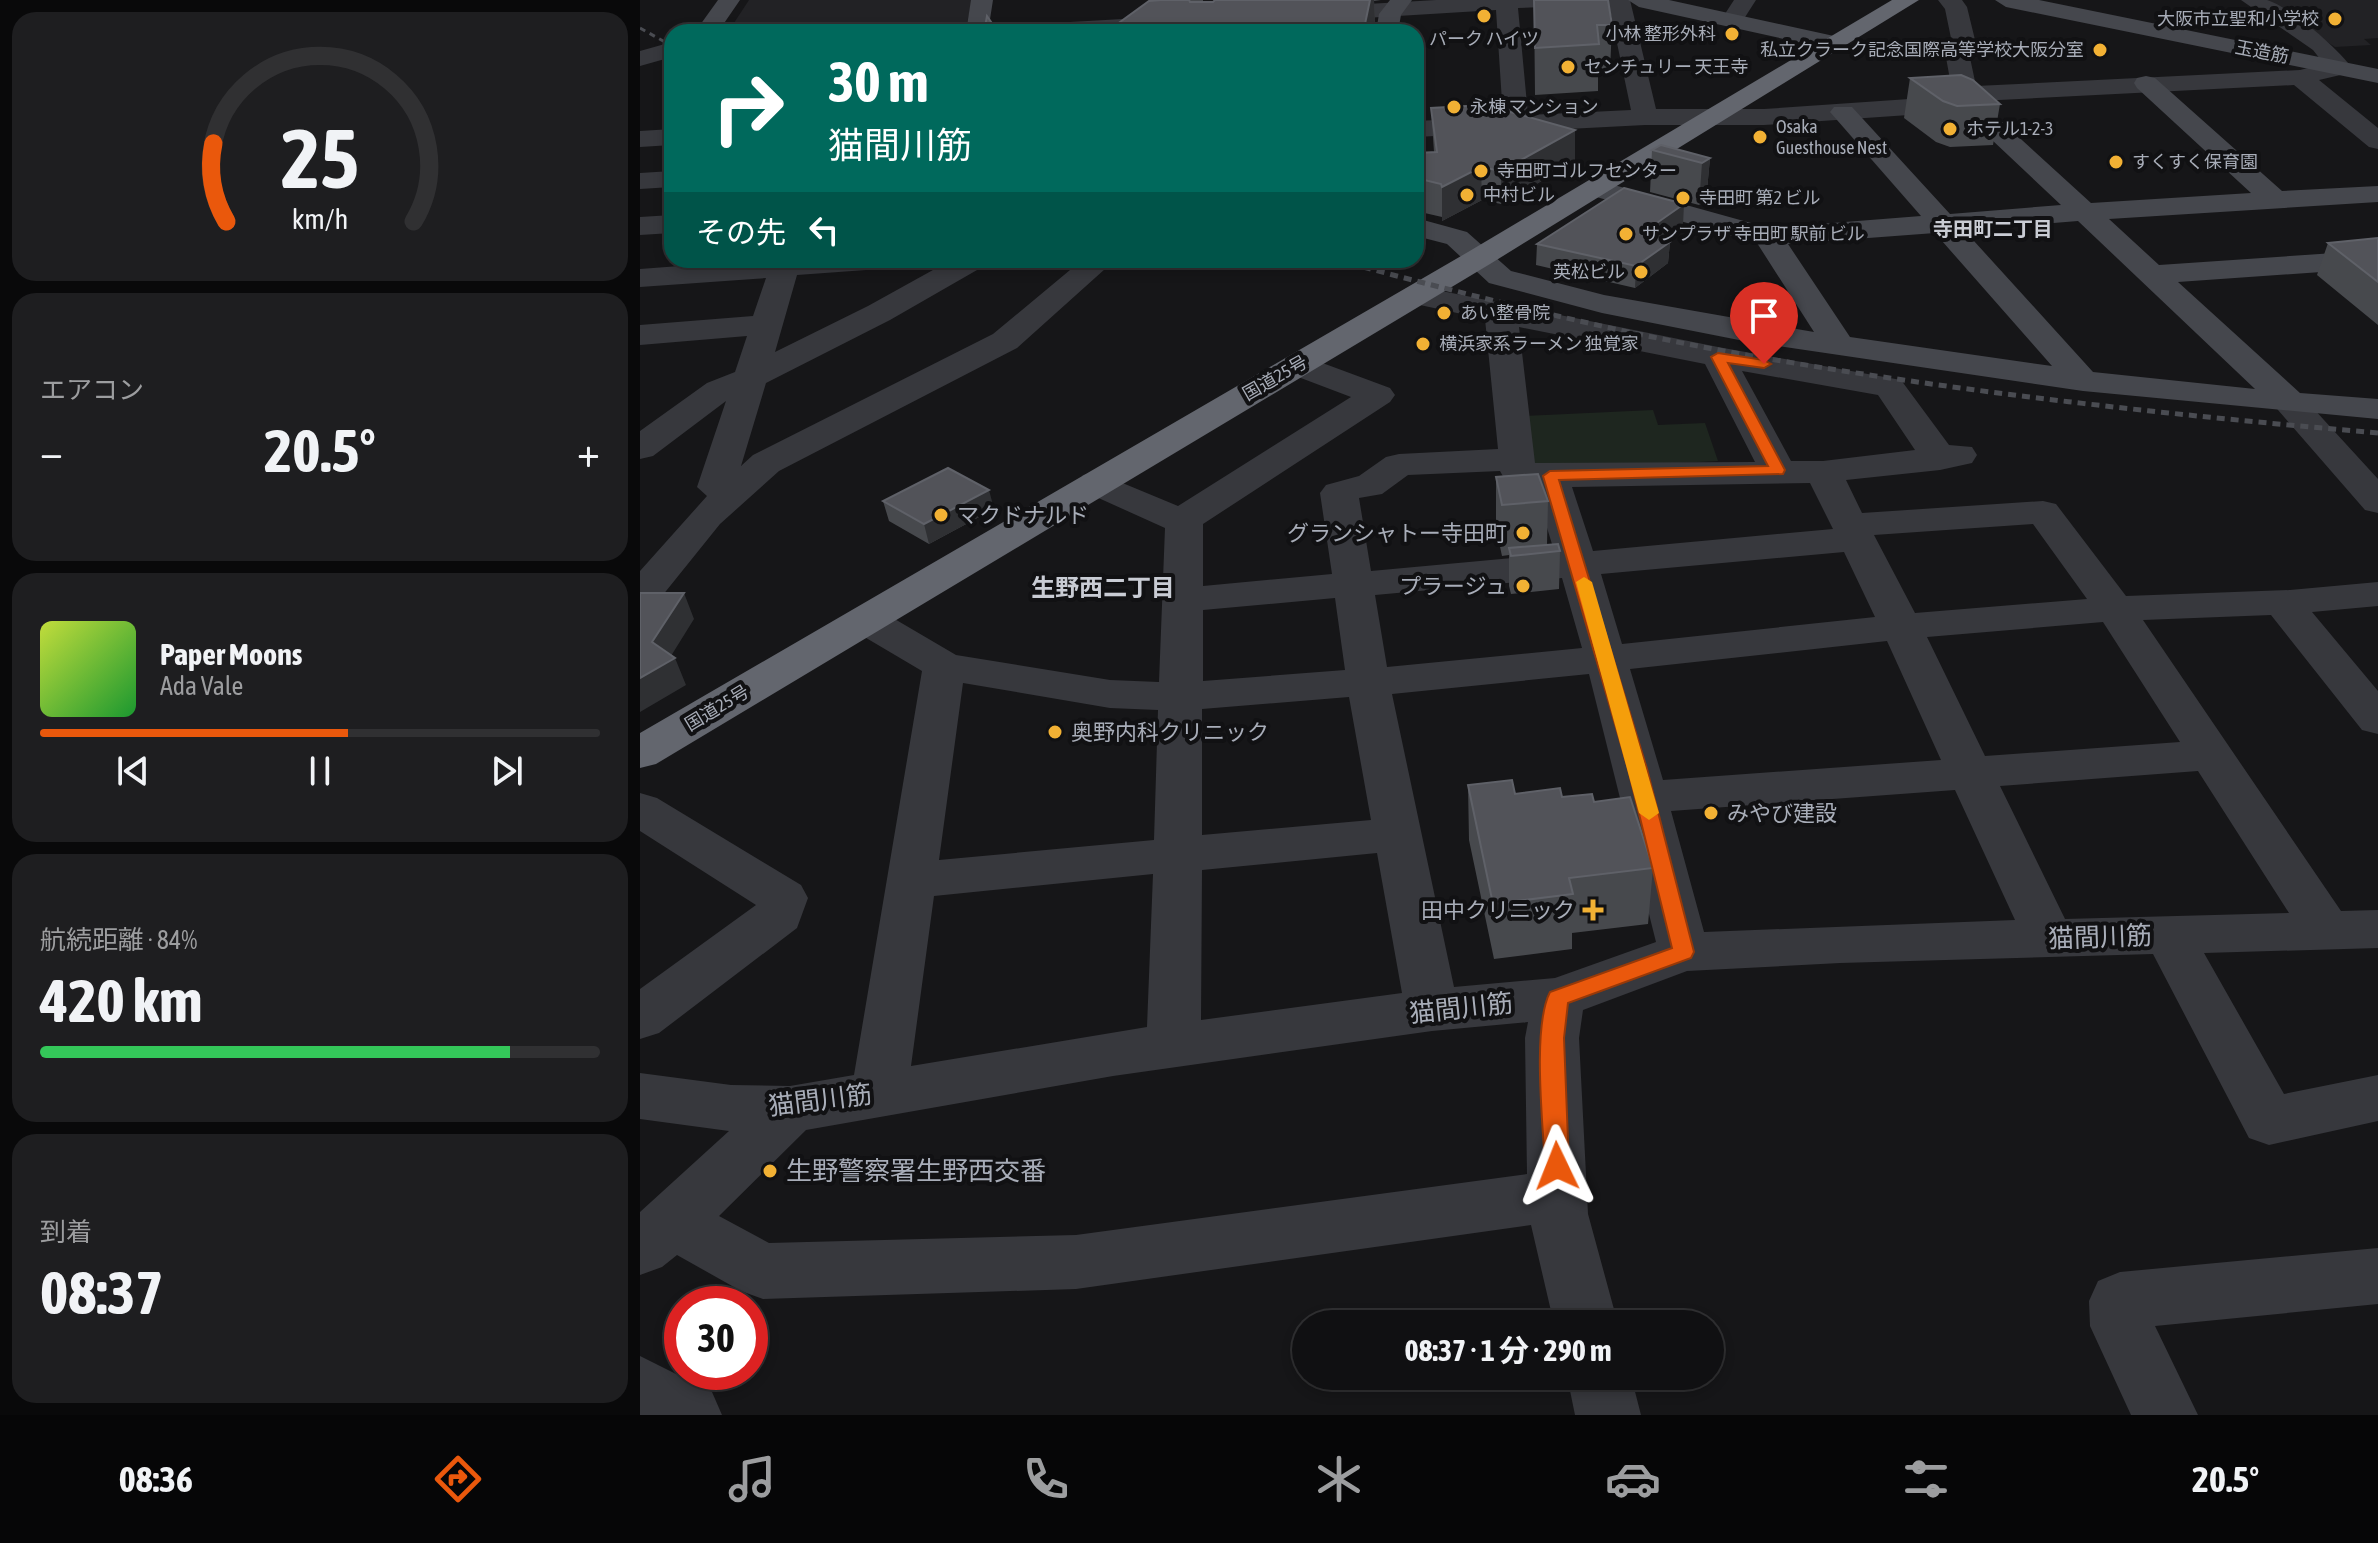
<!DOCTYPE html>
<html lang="ja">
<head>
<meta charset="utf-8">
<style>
	:root { --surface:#101012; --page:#1e1e20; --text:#f1f3f6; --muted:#9c9d9f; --line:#303032; --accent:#ea580c }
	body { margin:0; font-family:"Asap Condensed","Noto Sans JP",sans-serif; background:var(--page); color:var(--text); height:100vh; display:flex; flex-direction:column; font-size:30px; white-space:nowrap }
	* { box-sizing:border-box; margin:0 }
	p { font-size:26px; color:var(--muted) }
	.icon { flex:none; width:44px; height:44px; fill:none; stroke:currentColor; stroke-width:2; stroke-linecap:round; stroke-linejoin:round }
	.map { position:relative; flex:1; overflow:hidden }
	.details { display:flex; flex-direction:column; gap:12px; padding:12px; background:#09090a; width:640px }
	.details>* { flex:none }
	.guide { position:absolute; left:24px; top:24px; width:760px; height:244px; border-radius:24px; box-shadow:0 4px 12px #0003,0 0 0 2px var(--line); background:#00695c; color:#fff; overflow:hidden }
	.speed { position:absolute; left:24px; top:1286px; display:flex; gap:16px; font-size:40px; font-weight:700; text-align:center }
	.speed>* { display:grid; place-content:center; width:104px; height:104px; border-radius:50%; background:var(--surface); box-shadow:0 4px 12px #0003,0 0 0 2px var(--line); line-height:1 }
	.speed .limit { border:12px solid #d22; background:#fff; color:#111 }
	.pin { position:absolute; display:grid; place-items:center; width:68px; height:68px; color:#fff; margin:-82px -34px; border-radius:50% 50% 50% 0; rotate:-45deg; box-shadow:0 0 8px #0007 }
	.pin .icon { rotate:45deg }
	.me { position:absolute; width:88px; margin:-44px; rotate:358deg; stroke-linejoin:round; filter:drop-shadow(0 0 6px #0008) }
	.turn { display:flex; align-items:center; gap:28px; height:168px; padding:0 32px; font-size:36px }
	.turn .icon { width:104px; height:104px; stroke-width:2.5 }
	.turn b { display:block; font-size:56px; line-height:68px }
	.then { display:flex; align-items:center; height:76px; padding:0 32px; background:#0003; gap:16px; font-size:30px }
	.big { font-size:60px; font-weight:700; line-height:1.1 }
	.details .tile { flex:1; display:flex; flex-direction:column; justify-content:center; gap:12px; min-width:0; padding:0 28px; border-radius:24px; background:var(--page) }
	.details .dial { align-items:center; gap:0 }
	.dial svg { height:208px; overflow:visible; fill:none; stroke:var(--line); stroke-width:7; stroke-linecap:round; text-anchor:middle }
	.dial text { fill:var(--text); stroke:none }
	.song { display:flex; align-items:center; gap:24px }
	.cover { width:96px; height:96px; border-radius:12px; background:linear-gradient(135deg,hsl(70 70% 55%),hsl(130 70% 35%)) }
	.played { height:8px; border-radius:4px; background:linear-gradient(90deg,var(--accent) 55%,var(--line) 55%) }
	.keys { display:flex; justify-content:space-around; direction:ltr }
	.heat { display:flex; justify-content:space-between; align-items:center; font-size:44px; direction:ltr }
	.charge { height:12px; border-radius:6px; background:linear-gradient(90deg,#34c759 84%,var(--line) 0) }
	.trip { position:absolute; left:652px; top:1310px; width:432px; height:80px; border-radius:40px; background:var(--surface); box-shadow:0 4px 12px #0003,0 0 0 2px var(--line); font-weight:700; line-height:80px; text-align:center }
	.dock { display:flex; height:128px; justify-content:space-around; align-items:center; background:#060607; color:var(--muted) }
	.dock .icon { width:56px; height:56px }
	.dock .active { color:var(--accent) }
	.dock b { font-size:36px; color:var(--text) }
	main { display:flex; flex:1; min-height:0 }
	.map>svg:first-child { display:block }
</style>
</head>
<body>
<main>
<section class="details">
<div class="tile dial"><svg viewBox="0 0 100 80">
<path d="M14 69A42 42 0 1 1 86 69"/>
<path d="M14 69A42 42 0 0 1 9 39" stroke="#ea580c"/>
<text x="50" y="56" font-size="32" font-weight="700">25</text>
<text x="50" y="72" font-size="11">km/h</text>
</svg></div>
<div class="tile"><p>エアコン</p>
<div class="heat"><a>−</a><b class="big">20.5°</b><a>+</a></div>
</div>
<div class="tile">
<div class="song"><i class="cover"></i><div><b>Paper Moons</b><p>Ada Vale</p></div></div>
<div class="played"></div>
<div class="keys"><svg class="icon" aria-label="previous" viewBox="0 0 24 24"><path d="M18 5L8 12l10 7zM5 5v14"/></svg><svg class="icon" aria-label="pause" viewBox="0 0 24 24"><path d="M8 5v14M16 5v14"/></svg><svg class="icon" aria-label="next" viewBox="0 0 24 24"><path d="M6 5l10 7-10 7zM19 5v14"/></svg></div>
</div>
<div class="tile"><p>航続距離 · 84%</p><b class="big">420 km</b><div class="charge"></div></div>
<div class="tile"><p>到着</p><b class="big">08:37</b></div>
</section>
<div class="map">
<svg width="1738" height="1415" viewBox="0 0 1738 1415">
	<rect width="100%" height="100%" fill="#161618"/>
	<!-- built -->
	<path fill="#222225" d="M 109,0 L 332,0 L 326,28 L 316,31 L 88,32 Z
		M 1623,0 L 1738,0 L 1738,38 L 1724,39 L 1731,45 L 1695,47 Z"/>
	<!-- green -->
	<path fill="#1e261f" d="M 1013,410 L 1018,425 L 1065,423 L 1078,461 L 894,470 L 884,416 Z"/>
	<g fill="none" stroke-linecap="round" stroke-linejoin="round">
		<!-- street -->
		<path fill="#37383d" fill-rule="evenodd" d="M 796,0 L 915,0 L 904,7 L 878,8 L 888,115 L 991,110 L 968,0 L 990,0 L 1016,109 L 1124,109 L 1313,96 L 1305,52 L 1312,43 L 1305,9 L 1298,0 L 1322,0 L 1327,7 L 1336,44 L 1329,53 L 1336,86 L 1660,70 L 1684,64 L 1673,50 L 1601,0 C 1609,0 1620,0 1627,0 C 1650,7 1698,48 1712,68 L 1709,73 L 1679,80 L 1738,128 L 1738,149 L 1729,147 L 1654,85 L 1339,101 L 1336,108 L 1327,111 L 1124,125 L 1005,125 L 776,137 L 776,121 L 863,117 L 856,10 L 676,21 L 665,14 L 676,7 Z
			M 1094,0 L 1116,0 L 1100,25 L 1084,25 L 1081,20 Z
			M 535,16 L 543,18 L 546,23 L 543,28 L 497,32 L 367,32 L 370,27 L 378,25 Z
			M 32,42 L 32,57 L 0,66 L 0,51 Z
			M 32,129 L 32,145 L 0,147 L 0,131 Z
			M 32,171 L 32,187 L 0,189 L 0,173 Z
			M 32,215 L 32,233 L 0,235 L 0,217 Z
			M 119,260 L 255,260 L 251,266 L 240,269 L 157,275 L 135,352 L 228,306 L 311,260 L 348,260 L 344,266 L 250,320 L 126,383 L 101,466 L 113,455 L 353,334 L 442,260 L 475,260 L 377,348 L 139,471 L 80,524 L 14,606 L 0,609 L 0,571 L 67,496 L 57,487 L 86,401 L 13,456 L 0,459 L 0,431 L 67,383 L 95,372 L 107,336 L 0,345 L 0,325 L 113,316 L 126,278 L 0,287 L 0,269 Z
			M 777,286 L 1078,347 L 1261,380 L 1309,445 L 1332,447 L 1337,455 L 1332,463 L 1300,470 L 1206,480 L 1222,513 L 1403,501 L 1416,504 L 1486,596 L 1650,590 L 1738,582 L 1738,606 L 1672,612 L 1738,691 L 1738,734 L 1722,730 L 1631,615 L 1503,620 L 1701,911 L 1738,910 L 1738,948 L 1564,953 L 1644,1094 L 1738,1075 L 1738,1121 L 1629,1145 L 1609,1138 L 1513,954 L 1200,963 L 1047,971 L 943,1010 L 939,1038 L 948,1214 L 978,1324 L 914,1324 L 891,1225 L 436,1289 L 123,1299 L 101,1291 L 37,1255 L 22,1267 L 0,1275 L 0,1212 L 89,1131 L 0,1119 L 0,1073 L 91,1085 L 150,1086 L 214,1075 L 282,671 L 211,629 L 205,620 L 211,611 L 226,608 L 241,611 L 316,655 L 470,680 L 519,682 L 525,528 L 443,491 L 437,483 L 443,475 L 456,472 L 538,506 L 711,397 L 645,372 L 640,365 L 645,358 L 657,355 L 669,358 L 750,388 L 755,395 L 750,402 L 563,524 L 563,586 L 692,574 L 680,493 L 686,485 L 719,476 L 746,457 L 759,454 L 858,449 L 845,319 L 766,302 L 761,295 L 766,288 ZM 879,327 L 1065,364 L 1115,462 L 895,463 ZM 1102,371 L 1238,395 L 1275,450 L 1183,461 L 1151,461 ZM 860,471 L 865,480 L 894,485 L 915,554 L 731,571 L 719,498 L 742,494 L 768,475 ZM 1170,483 L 1193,529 L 953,551 L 932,487 ZM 1393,524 L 1447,599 L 1275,613 L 1234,535 ZM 1204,552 L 1235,617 L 982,644 L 961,574 ZM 922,578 L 942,648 L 747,667 L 735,595 ZM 695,598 L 705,670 L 563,681 L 563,610 ZM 1463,622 L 1540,742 L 1345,756 L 1287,637 ZM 1247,641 L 1301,760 L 1023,780 L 990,669 ZM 949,674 L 1016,942 L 915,978 L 814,987 L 752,694 ZM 323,683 L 470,708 L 518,710 L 514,840 L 299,860 ZM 709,697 L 731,820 L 562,835 L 562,709 ZM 1558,771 L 1649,913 L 1425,919 L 1360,786 ZM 1315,790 L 1375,920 L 1064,932 L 1031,811 ZM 737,853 L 762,993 L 561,1020 L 562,870 ZM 513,874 L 507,1027 L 271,1066 L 294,896 ZM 888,1022 L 885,1038 L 887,1174 L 436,1235 L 129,1243 L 79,1216 L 166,1130 L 473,1076 L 792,1031 Z
			M 1650,393 L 1662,396 L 1738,479 L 1738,513 L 1725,510 L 1638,410 L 1633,403 L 1638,396 Z
			M 0,793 L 17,798 L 161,885 L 168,898 L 157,928 L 19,1033 L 0,1039 L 0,989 L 116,905 L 0,831 Z
			M 1738,1248 L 1738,1304 L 1515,1326 L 1558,1415 L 1491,1415 L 1450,1326 L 1449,1301 L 1458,1281 L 1480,1272 Z
			M 0,1356 L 72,1392 L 82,1415 L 0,1415 Z
			M 927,1376 L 991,1376 L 1001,1415 L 935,1415 Z"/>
		<!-- secondary -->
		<path fill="#45474d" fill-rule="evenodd" d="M 78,0 L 100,0 L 78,32 L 55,32 Z
			M 331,0 L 353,0 L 348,32 L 326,32 Z
			M 750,0 L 772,0 L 761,15 L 758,32 L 736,32 L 739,14 Z
			M 988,0 L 1029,0 L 1194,36 L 1202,38 L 1206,43 L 1202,48 L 1194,50 L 999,7 Z
			M 1355,0 L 1399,0 L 1738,69 L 1738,83 L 1366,7 Z
			M 1506,76 L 1515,78 L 1642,191 L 1738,186 L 1738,202 L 1469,219 L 1519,265 L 1738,250 L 1738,268 L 1538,282 L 1660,393 L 1738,399 L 1738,419 L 1443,391 L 1104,341 L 962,313 L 849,283 L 807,244 L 776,236 L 776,218 L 827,232 L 871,271 L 964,295 L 1174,332 L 1117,243 L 946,194 L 942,188 L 946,182 L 956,180 L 1129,228 L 1281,216 L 1190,112 L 1194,107 L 1212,107 L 1310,214 L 1421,205 L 1318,108 L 1314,103 L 1318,98 L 1336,98 L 1451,203 L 1611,193 L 1497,88 L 1494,83 L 1497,78 ZM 1438,221 L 1615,389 L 1453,372 L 1324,230 ZM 1295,233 L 1412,366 L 1210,337 L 1148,244 Z"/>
		<!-- highway -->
		<path fill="#63666e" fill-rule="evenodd" d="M 1252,0 L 1279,0 L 850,264 L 16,764 L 0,768 L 0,733 L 828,252 Z"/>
		<!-- rail-far1 -->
		<path stroke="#4a4c52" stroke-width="3" stroke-dasharray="6 5" stroke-linecap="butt" d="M 0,28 L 32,46"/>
		<!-- rail -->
		<path stroke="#4a4c52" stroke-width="5" stroke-dasharray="8 6" stroke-linecap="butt" d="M 696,260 C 825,294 953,327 1084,351 C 1301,390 1519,414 1738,433"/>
	</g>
	<!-- wall -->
	<path fill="#47494d" d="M 521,0 L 563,0 L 563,2 L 573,2 L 575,0 L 741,0 L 734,1 L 735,20 L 732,32 L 477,32 L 476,25 Z
		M 894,0 L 968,0 L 972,25 L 970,71 L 958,71 L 958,91 L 895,95 Z
		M 1270,78 L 1360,104 L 1353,145 L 1310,147 L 1296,142 L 1264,118 Z
		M 791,108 L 935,162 L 861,204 L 842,200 L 802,221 L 802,217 L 776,211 L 776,153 L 794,152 Z
		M 1012,150 L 1070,158 L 1066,201 L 1059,205 L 1010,192 Z
		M 1043,225 L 1022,240 L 1030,242 L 1028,263 L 995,288 L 896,265 L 897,244 Z
		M 1738,238 L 1738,325 L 1677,275 L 1688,243 Z
		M 856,477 L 908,501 L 907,545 L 920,551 L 919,589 L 871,594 L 869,586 L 869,555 L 862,556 L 856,528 Z
		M 243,501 L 354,509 L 289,544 L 249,521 Z
		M 828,785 L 875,794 L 922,797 L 954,802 L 1013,868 L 1008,924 L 932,933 L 932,949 L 854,959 L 829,840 Z"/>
	<!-- shaded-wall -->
	<path fill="#2f3033" d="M 730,0 L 734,0 L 735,20 L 732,32 L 719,32 Z
		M 935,130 L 935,162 L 861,204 L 861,171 Z
		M 1070,158 L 1066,201 L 1059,205 L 1062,163 Z
		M 841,167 L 842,200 L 802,221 L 802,187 Z
		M 1044,204 L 1043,225 L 1000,255 L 1001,234 Z
		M 1030,242 L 1028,263 L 995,288 L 996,266 Z
		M 349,490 L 354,509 L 289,544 L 284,524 Z
		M 44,593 L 54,619 L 26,664 L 35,658 L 46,685 L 0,712 L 0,678 L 12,642 Z"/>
	<!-- building -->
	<path fill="#525359" stroke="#5f6168" stroke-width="2" d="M 521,0 L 549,0 L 550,2 L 573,2 L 575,0 L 730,0 L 725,24 L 719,32 L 487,32 L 476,25 L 509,1 Z
		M 894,0 L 968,0 L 972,25 L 957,25 L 959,44 L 895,48 Z
		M 347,16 L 358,32 L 344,32 Z
		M 1321,75 L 1333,80 L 1360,104 L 1317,106 L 1303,101 L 1270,78 Z
		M 845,105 L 935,130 L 861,171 L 841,167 L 802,187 L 801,184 L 776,178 L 776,153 L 797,152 L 791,108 Z
		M 1021,145 L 1070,158 L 1062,163 L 1012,150 Z
		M 984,188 L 1044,204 L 1001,234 L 1030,242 L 996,266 L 897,244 Z
		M 1738,238 L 1738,282 L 1688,243 Z
		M 308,468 L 349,490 L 284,524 L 243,501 Z
		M 898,474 L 908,501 L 862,505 L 856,477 Z
		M 918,544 L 920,551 L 871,556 L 869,548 Z
		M 0,593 L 44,593 L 12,642 L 35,658 L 0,678 Z
		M 872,780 L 875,794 L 920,788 L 922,797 L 952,794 L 954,802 L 990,797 L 1013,868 L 929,878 L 933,894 L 853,904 L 828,785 Z"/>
	<!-- route -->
	<path fill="#ea580c" stroke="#983908" stroke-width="2" d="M 1078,353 L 1124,360 L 1131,364 L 1124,368 L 1088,363 L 1145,470 L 1143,474 L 919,480 L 1007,769 L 1054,952 L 1051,958 L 928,1003 L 924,1038 L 929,1166 L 925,1174 L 917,1177 L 908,1174 L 905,1166 C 903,1125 892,1027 910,992 L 1032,948 L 988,769 L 903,476 L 910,471 L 1128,466 L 1071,357 Z"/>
	<!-- slow -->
	<path fill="#f59e0b" d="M 944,577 L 952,582 L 1019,813 L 1009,820 L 999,813 L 936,582 Z"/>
	<!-- markers -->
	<g fill="#f2b134" stroke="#111113" stroke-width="3">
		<circle cx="844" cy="16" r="8"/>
		<circle cx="1695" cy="19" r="8"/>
		<circle cx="1092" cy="34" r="8"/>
		<circle cx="1460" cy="50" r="8"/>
		<circle cx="928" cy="67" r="8"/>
		<circle cx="814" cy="107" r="8"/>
		<circle cx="1310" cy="129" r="8"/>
		<circle cx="1120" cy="137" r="8"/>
		<circle cx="1476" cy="162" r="8"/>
		<circle cx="841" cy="171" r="8"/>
		<circle cx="827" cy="195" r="8"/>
		<circle cx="1043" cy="198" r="8"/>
		<circle cx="986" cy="234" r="8"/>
		<circle cx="1001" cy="272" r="8"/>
		<circle cx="804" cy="313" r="8"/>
		<circle cx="783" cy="344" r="8"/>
		<circle cx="301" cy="515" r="8"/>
		<circle cx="883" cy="533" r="8"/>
		<circle cx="883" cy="586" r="8"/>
		<circle cx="415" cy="732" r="8"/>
		<circle cx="1071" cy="813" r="8"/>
		<path d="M949 898h8v8h8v8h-8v8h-8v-8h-8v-8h8z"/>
		<circle cx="130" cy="1171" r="8"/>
	</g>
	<g text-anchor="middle" stroke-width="8" stroke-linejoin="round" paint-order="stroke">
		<!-- far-poi labels -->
		<g font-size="18" fill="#a8adb8" stroke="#111113" text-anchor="start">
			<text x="1679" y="25" text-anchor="end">大阪市立聖和小学校</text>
			<text x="1076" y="40" text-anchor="end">小林 整形外科</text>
			<text x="844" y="45" text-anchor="middle">パーク ハイツ</text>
			<text x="1444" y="56" text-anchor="end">私立クラーク記念国際高等学校大阪分室</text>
			<text x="944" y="73">センチュリー 天王寺</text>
			<text x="830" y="113">永棟 マンション</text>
			<text x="1136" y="133">Osaka<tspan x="1136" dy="21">Guesthouse Nest</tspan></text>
			<text x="1326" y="135">ホテル1-2-3</text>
			<text x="1492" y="168">すくすく保育園</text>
			<text x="857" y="177">寺田町ゴルフセンター</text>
			<text x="843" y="201">中村ビル</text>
			<text x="1059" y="204">寺田町 第2 ビル</text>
			<text x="1002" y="240">サンプラザ 寺田町 駅前 ビル</text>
			<text x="985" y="278" text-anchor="end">英松ビル</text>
			<text x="820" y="319">あい整骨院</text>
			<text x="799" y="350">横浜家系ラーメン 独覚家</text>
		</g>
		<!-- far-street labels -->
		<g font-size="18" fill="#a8adb8" stroke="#111113">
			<text transform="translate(1622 52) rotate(11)" y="6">玉造筋</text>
			<text transform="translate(635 378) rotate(-30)" y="6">国道25号</text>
			<text transform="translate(77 708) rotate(-31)" y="6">国道25号</text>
		</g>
		<!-- far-neighbourhood labels -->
		<g font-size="20" font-weight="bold" fill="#c9ccd4" stroke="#111113">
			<text x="1353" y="236">寺田町二丁目</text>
		</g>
		<!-- poi labels -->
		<g font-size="22" fill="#a8adb8" stroke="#111113" text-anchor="start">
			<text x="317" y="523">マクドナルド</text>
			<text x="867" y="541" text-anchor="end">グランシャトー寺田町</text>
			<text x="867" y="594" text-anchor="end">プラージュ</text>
			<text x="431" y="740">奥野内科クリニック</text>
			<text x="1087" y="821">みやび建設</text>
			<text x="935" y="918" text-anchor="end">田中クリニック</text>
		</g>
		<!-- neighbourhood labels -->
		<g font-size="24" font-weight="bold" fill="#c9ccd4" stroke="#111113">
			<text x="463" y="596">生野西二丁目</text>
		</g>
		<!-- near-street labels -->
		<g font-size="26" fill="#a8adb8" stroke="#111113">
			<text transform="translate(1460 937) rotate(-2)" y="9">猫間川筋</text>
			<text transform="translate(821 1008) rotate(-6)" y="9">猫間川筋</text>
			<text transform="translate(180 1100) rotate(-7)" y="9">猫間川筋</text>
		</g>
		<!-- near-poi labels -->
		<g font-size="26" fill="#a8adb8" stroke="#111113" text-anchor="start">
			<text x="146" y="1180">生野警察署生野西交番</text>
		</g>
	</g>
</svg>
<div class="speed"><div class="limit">30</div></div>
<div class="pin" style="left:1124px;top:364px;background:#d93025"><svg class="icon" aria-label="arrive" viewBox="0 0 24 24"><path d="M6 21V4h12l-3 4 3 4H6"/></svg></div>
<svg class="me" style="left:917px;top:1166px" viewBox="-20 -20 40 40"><path d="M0-17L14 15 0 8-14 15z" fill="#ea580c" stroke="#fff" stroke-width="4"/></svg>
<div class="trip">08:37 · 1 分 · 290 m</div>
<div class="guide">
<div class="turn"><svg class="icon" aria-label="right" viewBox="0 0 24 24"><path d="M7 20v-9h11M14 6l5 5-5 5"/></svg><div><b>30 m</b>猫間川筋</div></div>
<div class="then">その先<svg class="icon" aria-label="left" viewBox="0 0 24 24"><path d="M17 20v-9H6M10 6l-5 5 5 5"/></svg></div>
</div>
</div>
</main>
<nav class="dock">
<b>08:36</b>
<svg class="icon active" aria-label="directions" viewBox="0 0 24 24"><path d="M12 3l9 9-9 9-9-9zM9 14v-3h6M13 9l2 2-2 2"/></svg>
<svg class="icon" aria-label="music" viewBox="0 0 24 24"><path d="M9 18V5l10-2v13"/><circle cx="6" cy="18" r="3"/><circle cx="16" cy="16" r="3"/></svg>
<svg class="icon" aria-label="phone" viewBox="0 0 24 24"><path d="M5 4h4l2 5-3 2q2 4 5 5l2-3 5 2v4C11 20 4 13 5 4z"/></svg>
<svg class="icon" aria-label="climate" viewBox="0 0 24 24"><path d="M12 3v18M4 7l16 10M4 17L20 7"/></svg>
<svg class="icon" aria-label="car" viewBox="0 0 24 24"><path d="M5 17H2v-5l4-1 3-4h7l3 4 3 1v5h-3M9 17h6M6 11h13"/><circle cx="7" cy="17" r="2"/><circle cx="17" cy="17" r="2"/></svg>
<svg class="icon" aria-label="filters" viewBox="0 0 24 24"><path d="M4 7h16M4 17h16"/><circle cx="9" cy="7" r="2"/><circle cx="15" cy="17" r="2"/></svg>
<b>20.5°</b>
</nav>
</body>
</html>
